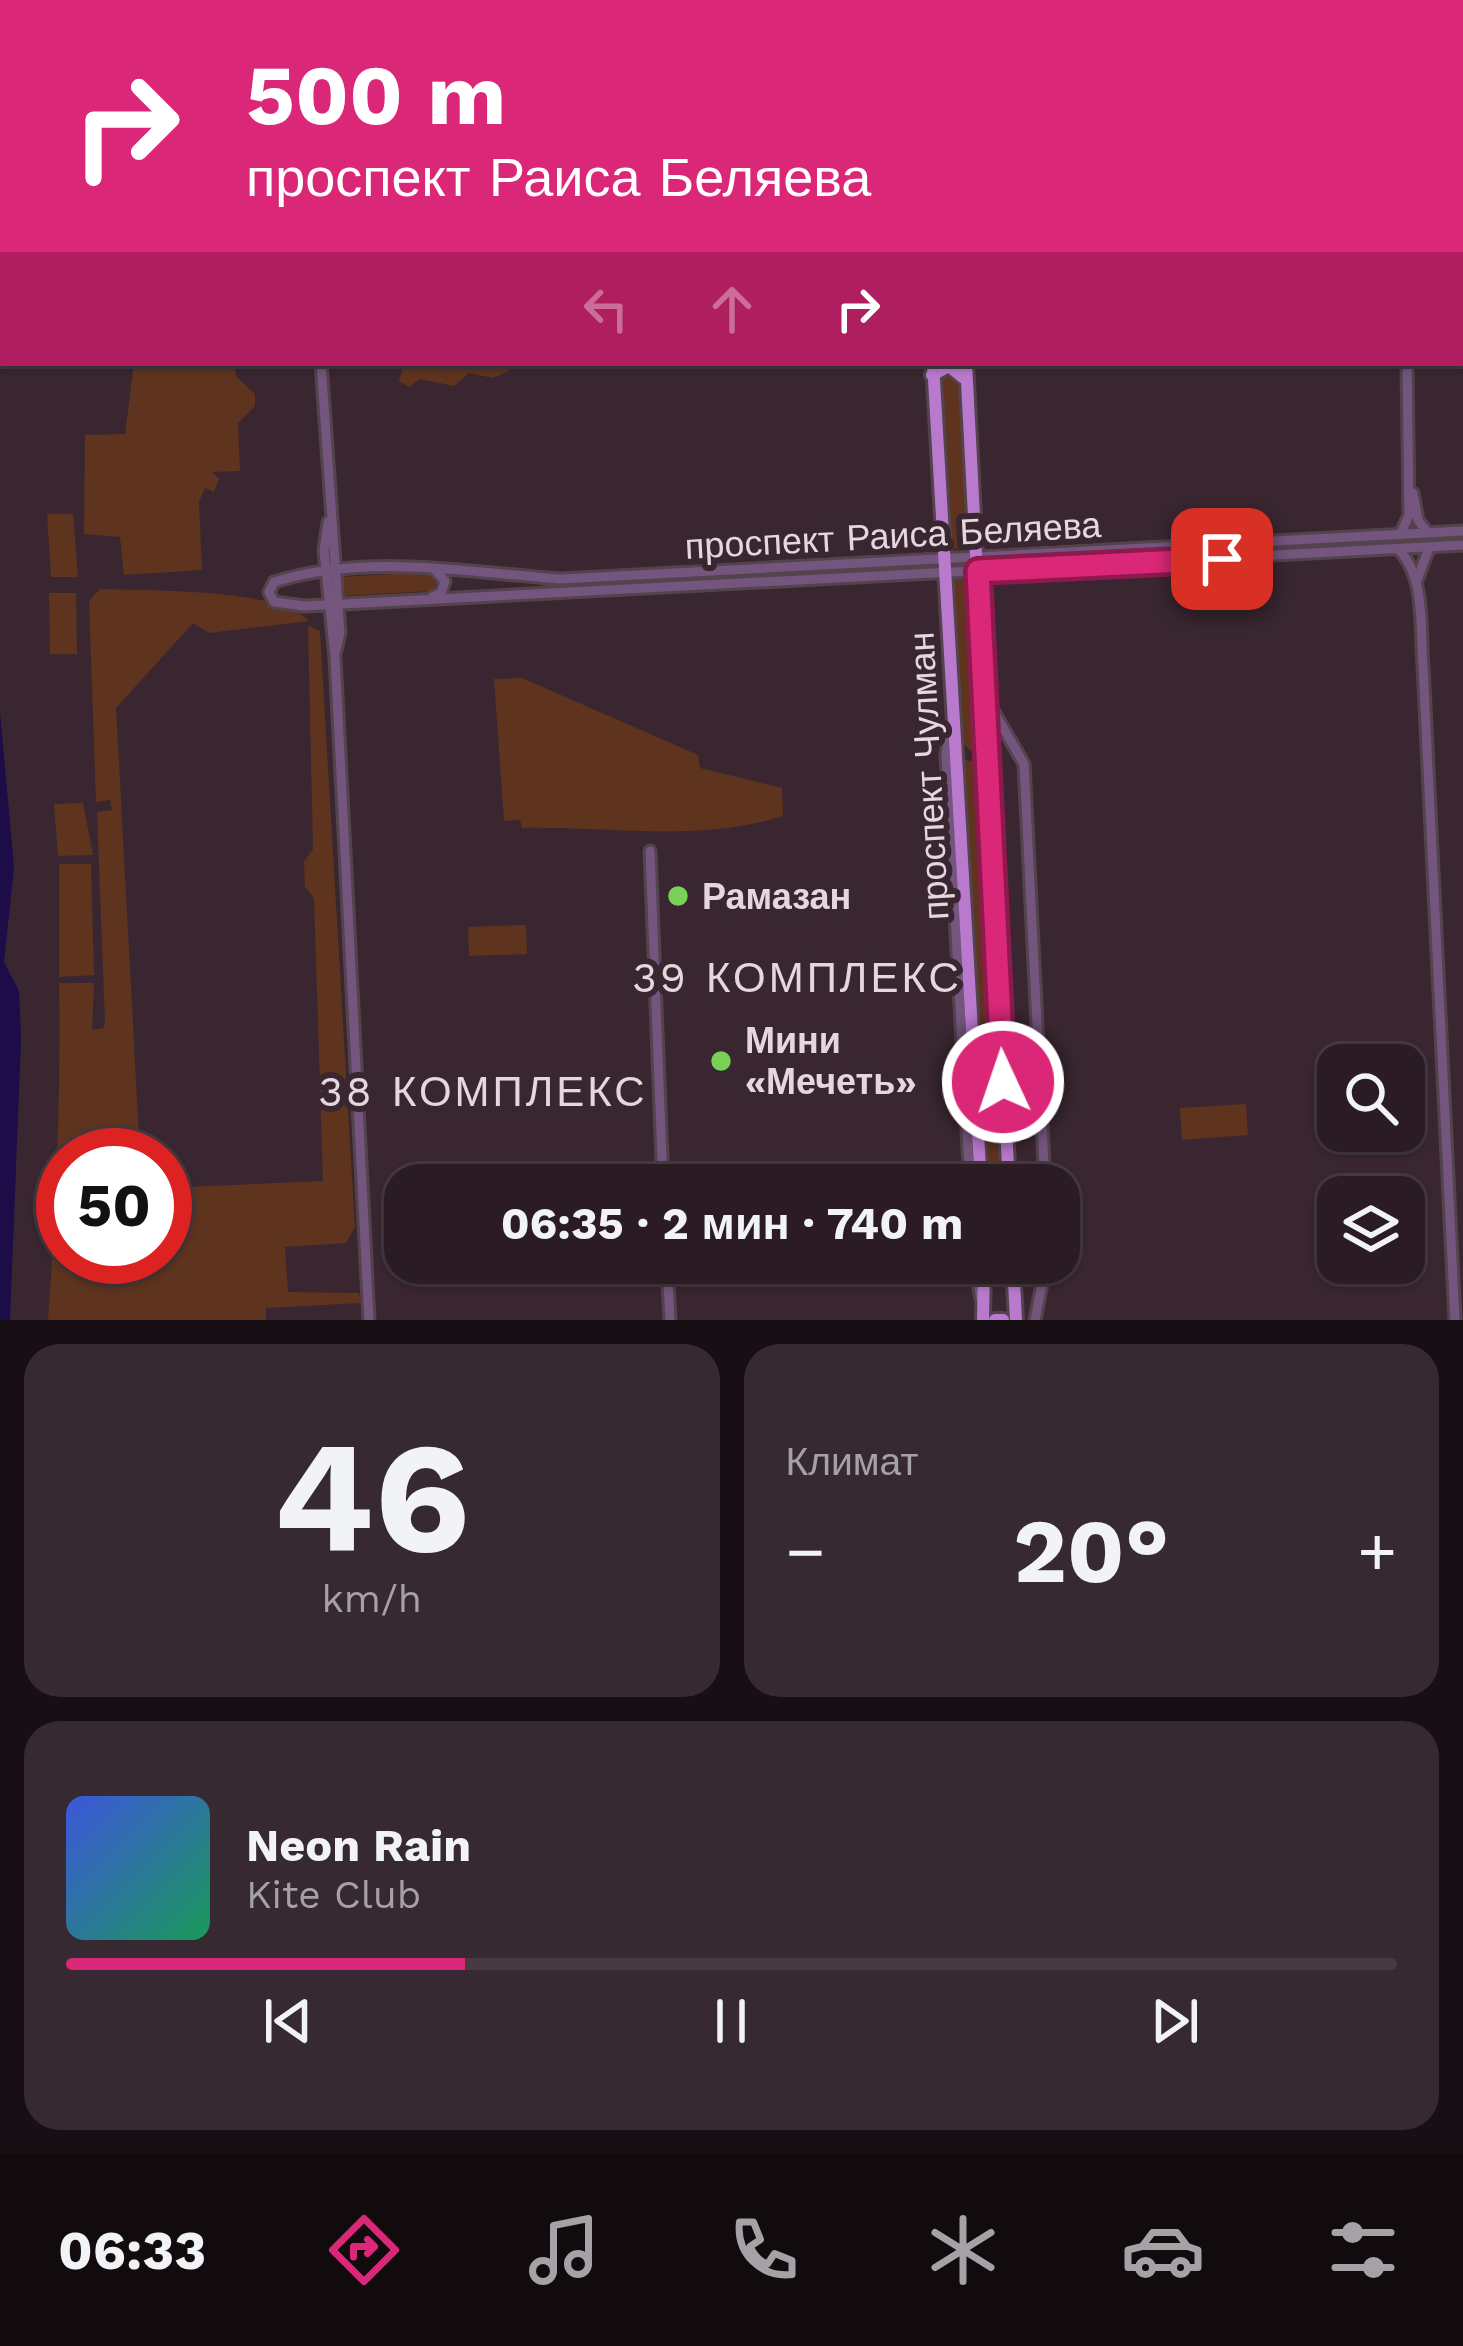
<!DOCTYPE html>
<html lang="ru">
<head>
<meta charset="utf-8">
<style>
	:root { --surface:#2b1c24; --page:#372931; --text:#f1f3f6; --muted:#a6a1a6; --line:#473a41; --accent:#db2777 }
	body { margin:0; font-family:"Work Sans",sans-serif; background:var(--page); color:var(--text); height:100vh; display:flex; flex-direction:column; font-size:45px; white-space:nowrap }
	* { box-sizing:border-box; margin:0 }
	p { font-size:39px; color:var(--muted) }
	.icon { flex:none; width:66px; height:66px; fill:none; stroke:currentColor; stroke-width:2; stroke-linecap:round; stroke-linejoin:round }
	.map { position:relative; height:1320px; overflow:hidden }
	.panel { display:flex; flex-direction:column; gap:24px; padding:24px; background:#180f14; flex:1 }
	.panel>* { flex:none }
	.top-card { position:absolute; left:0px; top:0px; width:1464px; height:366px; box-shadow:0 3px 9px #0004,0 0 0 3px var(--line); background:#db2777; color:#fff; overflow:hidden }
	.controls { position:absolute; left:1317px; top:1044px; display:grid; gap:24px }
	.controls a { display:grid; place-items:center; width:108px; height:108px; border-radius:24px; background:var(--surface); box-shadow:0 3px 9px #0004,0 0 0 3px var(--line); font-size:60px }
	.speed { position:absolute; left:36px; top:1128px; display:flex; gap:24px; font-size:60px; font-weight:700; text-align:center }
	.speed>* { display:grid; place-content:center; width:156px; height:156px; border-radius:50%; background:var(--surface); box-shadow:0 3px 9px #0004,0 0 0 3px var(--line); line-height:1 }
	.speed .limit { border:18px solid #d22; background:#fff; color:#111 }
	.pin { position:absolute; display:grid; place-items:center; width:102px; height:102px; color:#fff; margin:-51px; border-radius:24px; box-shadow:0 6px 18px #0006 }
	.me { position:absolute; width:132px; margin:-66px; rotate:357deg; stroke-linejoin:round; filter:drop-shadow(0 0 9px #0008) }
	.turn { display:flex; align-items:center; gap:42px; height:252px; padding:0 48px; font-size:54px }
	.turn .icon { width:156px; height:156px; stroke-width:2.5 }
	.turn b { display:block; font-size:84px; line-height:102px }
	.lanes { display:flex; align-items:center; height:114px; padding:0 48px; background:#0003; justify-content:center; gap:60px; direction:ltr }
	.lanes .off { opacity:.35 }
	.big { font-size:90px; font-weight:700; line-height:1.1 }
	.panel .widget { flex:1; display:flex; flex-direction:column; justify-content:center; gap:18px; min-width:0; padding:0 42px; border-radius:36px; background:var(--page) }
	.panel .dial { align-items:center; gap:0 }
	.dial b { font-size:156px; line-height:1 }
	.song { display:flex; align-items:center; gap:36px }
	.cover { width:144px; height:144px; border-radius:18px; background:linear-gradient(135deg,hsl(230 70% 55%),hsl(150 70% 35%)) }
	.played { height:12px; border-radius:6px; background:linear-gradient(90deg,var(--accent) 30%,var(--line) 30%) }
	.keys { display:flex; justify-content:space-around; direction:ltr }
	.heat { display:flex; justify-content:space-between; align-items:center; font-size:66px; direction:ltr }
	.panel .tiles { flex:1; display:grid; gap:24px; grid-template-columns:1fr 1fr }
	.widget:last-child { grid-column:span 2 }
	.trip { position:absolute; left:384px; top:1164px; width:696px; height:120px; border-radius:36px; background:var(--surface); box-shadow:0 3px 9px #0004,0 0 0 3px var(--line); font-weight:700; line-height:120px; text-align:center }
	.tab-bar { display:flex; height:192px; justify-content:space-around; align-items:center; background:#110b0e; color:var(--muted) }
	.tab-bar .icon { width:84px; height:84px }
	.tab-bar .on { color:var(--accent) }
	.tab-bar b { font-size:54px; color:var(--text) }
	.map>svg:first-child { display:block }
</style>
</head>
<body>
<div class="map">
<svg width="1463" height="1320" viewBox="0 0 1463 1320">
	<rect width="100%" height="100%" fill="#392630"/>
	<!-- green -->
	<path fill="#5e341e" d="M 134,363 L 235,363 L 236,376 L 255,394 L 255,406 L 238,423 L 240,471 L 212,472 L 219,479 L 214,492 L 205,488 L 199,502 L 202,570 L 124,575 L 120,537 L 84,534 L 85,435 L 125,434 Z
		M 404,363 L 511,363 L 509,371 L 493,378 L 469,373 L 454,386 L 420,379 L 409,387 L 399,381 Z
		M 945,371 L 960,381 L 972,548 L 949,549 L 937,384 Z
		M 47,514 L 73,514 L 78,577 L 51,577 Z
		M 879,566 L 875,571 L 529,587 L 573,582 Z
		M 429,572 L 437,581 L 433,591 L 339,596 L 339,577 Z
		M 972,577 L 981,746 L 970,751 L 964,744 L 951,578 Z
		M 100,589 C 148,591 280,588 309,621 L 209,633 L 193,623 L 116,708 L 140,1155 L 63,1155 L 63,1257 L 165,1257 L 165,1188 L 323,1181 L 314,898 L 305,887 L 304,861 L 313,849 L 308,626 L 320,631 L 355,1227 L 346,1243 L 285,1247 L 288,1292 L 359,1293 L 361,1303 L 266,1308 L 266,1320 L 48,1320 C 56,1207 61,1096 59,983 L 94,983 L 92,1030 L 104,1028 L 105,1022 L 97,812 L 112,810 L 110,800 L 96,802 L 89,601 Z
		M 49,593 L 76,593 L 77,654 L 50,654 Z
		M 522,678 L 698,755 L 700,768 L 782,788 L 783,816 C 697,843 611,826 522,828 L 520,820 L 504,821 L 494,679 Z
		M 982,755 L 1005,1185 L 984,1185 L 961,758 L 970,761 Z
		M 83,803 L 93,855 L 58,856 L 54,804 Z
		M 59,864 L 91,864 L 94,975 L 59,977 Z
		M 526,925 L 527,954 L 469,956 L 468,927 Z
		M 1246,1104 L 1248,1135 L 1182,1140 L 1180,1108 Z"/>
	<!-- water -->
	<path fill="#1c0c47" d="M 0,712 L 14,868 L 4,962 L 19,991 L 21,1039 L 10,1320 L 0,1320 Z"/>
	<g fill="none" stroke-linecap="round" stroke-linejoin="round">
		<defs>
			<path id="minor" d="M 299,0 L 299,3
				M 1384,0 L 1384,3
				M 311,3 L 312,0
				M 321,363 L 340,633 L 336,650
				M 1413,493 L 1418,520 L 1428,533
				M 328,522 L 324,551 L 335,657 L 369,1320
				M 1463,531 L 560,579 C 468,572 364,553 274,582 L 269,592 L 274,602 L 305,606 L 1463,545
				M 1400,535 L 1409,515 L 1407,363
				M 1398,549 C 1426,576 1420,630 1423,666 L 1455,1320
				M 1417,580 L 1429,548
				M 432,597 L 441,593 L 445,581 L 435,570
				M 986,698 L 1024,764 L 1045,1185
				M 950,728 L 946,755 L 970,1185
				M 650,851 L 663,1185
				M 667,1263 L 670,1320
				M 974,1263 L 981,1299
				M 1035,1320 L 1046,1263"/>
			<path id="major" d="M 910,0 L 910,3
				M 949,0 L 949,3
				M 933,363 L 981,1185
				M 966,363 L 1009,1185
				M 932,375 L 949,366 L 964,378
				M 1013,1263 L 1016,1320
				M 983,1320 L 984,1263
				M 995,1320 L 1003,1320"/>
		</defs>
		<!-- minor casing -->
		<use href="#minor" stroke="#54424c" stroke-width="15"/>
		<!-- major casing -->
		<use href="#major" stroke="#54424c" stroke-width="18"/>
		<!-- minor -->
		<use href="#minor" stroke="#73557d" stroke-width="9"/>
		<!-- major -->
		<use href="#major" stroke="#b97acd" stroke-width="12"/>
	</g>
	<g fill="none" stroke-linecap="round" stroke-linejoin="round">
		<defs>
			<path id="route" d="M 1003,1082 L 978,571 L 1222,559"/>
		</defs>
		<!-- route casing -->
		<use href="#route" stroke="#8e194d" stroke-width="30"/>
		<!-- route -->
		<use href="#route" stroke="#db2777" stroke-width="21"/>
	</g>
	<!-- markers -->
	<g fill="#79d157" stroke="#392630" stroke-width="4.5">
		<circle cx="678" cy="896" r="12"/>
		<circle cx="721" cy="1061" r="12"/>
	</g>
	<g text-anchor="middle" stroke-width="12" stroke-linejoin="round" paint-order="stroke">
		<!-- street labels -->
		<g font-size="36" fill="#e4d7dd" stroke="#392630">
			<text transform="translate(893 535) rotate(-3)" y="13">проспект Раиса Беляева</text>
			<text transform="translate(928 776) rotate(-93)" y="13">проспект Чулман</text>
		</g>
		<!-- poi labels -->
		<g font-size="36" font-weight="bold" fill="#e4d7dd" stroke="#392630" text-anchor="start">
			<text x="702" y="909">Рамазан</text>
			<text x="745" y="1053">Мини<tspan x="745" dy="41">«Мечеть»</tspan></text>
		</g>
		<!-- quarter labels -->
		<g font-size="42" letter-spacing="3" fill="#e4d7dd" stroke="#392630">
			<text x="797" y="992">39 КОМПЛЕКС</text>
			<text x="483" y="1106">38 КОМПЛЕКС</text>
		</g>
	</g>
</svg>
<div class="controls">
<a><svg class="icon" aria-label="search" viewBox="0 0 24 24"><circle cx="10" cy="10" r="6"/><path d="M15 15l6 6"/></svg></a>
<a><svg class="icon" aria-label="layers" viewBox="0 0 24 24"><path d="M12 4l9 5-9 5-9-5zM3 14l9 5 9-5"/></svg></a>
</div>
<div class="speed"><div class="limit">50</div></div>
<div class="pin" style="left:1222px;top:559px;background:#d93025"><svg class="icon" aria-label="arrive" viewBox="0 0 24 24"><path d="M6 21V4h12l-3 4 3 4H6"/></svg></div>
<svg class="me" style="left:1003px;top:1082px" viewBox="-20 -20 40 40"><circle r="17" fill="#db2777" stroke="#fff" stroke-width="3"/><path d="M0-11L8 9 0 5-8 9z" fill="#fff"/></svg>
<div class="trip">06:35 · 2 мин · 740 m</div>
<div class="top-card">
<div class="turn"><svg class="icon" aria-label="right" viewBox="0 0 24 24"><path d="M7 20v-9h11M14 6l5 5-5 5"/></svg><div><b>500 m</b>проспект Раиса Беляева</div></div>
<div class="lanes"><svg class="icon off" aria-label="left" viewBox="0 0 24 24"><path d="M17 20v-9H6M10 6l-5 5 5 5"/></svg><svg class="icon off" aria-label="ahead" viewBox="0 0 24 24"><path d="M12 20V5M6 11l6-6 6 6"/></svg><svg class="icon" aria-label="right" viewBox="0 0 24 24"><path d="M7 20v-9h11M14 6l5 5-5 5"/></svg></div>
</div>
</div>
<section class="panel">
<div class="tiles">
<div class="widget dial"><b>46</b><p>km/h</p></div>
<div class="widget"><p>Климат</p>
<div class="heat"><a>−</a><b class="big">20°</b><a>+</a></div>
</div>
<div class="widget">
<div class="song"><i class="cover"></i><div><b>Neon Rain</b><p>Kite Club</p></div></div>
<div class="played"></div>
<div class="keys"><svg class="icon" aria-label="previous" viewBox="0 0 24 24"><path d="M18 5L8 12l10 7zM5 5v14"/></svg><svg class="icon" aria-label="pause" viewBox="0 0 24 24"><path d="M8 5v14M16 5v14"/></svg><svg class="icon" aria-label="next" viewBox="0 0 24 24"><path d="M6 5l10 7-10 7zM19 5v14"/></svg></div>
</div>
</div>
</section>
<nav class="tab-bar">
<b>06:33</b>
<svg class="icon on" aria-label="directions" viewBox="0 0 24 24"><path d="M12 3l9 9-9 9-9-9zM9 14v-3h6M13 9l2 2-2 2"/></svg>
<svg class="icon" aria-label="music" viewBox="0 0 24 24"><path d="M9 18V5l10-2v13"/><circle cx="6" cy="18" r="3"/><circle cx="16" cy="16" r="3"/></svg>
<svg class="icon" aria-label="phone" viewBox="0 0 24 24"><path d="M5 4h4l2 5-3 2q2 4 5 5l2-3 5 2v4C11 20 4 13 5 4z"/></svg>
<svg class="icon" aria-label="climate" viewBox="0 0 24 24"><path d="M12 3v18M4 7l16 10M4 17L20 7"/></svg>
<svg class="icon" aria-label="car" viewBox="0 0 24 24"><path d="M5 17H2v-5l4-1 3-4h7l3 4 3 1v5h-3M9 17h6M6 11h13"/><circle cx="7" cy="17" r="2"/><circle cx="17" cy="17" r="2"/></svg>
<svg class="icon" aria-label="filters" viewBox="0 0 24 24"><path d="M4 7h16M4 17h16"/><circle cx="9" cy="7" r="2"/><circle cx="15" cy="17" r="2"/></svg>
</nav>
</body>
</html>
